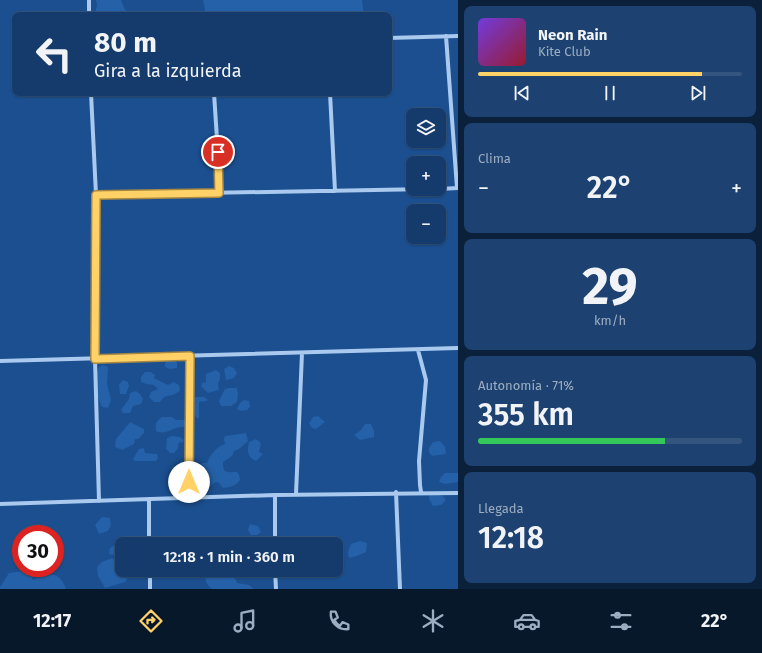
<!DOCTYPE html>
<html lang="es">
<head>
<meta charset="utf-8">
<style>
	:root { --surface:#143b6b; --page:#1d4271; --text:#f1f3f6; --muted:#9dadc1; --line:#33557e; --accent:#ffd166 }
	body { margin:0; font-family:"Fira Sans",sans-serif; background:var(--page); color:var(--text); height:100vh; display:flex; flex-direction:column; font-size:15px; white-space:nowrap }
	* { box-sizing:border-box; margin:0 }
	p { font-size:13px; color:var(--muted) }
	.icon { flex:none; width:22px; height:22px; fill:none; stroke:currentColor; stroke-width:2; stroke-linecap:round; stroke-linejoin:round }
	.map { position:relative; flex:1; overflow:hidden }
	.panel { display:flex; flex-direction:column; gap:6px; padding:6px; background:#0b203b; width:304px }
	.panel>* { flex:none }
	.top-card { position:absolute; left:12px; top:12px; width:380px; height:84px; border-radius:8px; box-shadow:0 1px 3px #0004,0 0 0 1px var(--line); background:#143b6b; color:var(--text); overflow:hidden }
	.buttons { position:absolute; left:406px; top:108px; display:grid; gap:8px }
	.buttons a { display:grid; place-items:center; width:40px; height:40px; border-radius:8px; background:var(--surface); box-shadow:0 1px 3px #0004,0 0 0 1px var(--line); font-size:20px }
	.speed { position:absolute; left:12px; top:525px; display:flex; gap:8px; font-size:20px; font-weight:700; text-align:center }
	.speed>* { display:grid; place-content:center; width:52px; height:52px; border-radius:50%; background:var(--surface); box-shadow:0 1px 3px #0004,0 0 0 1px var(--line); line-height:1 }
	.speed .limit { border:6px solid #d22; background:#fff; color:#111 }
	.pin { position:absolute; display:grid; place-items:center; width:34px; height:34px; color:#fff; margin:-17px; border:2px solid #fff; border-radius:50%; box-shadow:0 1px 4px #0007 }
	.me { position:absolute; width:44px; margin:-22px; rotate:0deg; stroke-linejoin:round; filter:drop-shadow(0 0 3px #0008) }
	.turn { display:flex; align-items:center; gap:14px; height:84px; padding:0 16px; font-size:18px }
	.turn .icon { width:52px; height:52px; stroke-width:2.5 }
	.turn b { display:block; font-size:28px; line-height:34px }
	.big { font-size:30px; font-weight:600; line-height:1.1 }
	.panel .widget { flex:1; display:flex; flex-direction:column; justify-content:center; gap:6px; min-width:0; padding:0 14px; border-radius:8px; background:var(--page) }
	.panel .dial { align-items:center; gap:0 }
	.dial b { font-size:52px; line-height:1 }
	.song { display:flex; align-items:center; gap:12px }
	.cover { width:48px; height:48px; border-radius:6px; background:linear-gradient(135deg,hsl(260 70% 55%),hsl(350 70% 35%)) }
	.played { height:4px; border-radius:2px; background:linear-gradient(90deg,var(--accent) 85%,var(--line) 85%) }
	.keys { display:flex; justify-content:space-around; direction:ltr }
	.heat { display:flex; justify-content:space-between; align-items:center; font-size:22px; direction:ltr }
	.charge { height:6px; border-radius:3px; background:linear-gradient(90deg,#34c759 71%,var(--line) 0) }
	.trip { position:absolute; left:115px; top:537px; width:228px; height:40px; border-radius:8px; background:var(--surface); box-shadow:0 1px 3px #0004,0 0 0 1px var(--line); font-weight:600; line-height:40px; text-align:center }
	.tab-bar { display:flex; height:64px; justify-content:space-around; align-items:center; background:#08182b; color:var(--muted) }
	.tab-bar .icon { width:28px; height:28px }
	.tab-bar .selected { color:var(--accent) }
	.tab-bar b { font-size:18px; color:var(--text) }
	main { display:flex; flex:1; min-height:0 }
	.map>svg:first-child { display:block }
</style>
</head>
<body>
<main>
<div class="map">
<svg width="458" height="589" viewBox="0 0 458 589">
	<rect width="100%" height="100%" fill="#1b4f8f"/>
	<!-- green -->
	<path fill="#2461a8" d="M 96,0 L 121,0 L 125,10 L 130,12 L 200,12 L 202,15 L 95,15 L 97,5 Z
		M 203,0 L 362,0 L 364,15 L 206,15 Z
		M 169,359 L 173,359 L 177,363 L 177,368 L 170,369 L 165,367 L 165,363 Z
		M 104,365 L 108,367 L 107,384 L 111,400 L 108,408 L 102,407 C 97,397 92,376 100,366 Z
		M 229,366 L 234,368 L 237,373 L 234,378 L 226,380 L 224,369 Z
		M 216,370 L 220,373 L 220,379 L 218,384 L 219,390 L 208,393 L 201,386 L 202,383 L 206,382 L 206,374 Z
		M 145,372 L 151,372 L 155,375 L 154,378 L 168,385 L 174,382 L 179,385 L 180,390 C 176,395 171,395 164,397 L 160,402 L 154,402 L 149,397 L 151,392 L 158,389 L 154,385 L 146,384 L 141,382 L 141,377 Z
		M 123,380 L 128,382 L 129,386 L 126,394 L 120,394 L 119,385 Z
		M 229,388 L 237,388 L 238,394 L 237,402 L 231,406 L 221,406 L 219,401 L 225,389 Z
		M 136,391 L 140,394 L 143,399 L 141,404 L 133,406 L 130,413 L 123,413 L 121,410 L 129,399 L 130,393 Z
		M 195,397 L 204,397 L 208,400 L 206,401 L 199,402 L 199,418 L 197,418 L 195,416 Z
		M 244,400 L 249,401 L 250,407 L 247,410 L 241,411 L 237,409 L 240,403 Z
		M 318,416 L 325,422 L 316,429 L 312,428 L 309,423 L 313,417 Z
		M 162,417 L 172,417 L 176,420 L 186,420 L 187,424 L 184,427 C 173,426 167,436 156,431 C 155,424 156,421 162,417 Z
		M 130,422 L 144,429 L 144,433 L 138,439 L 135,439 L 134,444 L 122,450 L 115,447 L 116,439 Z
		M 365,424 L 371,424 L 374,431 L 374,437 L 360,440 L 354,435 L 361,430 Z
		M 246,433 L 248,441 L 239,449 L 234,451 L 232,456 L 223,462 C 223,474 226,472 237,472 L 239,475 L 240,480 C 236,486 230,487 223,488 L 218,482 L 214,483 L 206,489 L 197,487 L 195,473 L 200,469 L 202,463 L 207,463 C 210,455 216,447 225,444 L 224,439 L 225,436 Z
		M 172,436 L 180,437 L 184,440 L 182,443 L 180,442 L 178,444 L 178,448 L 174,453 L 170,453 L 166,449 L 167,438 Z
		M 256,439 L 261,443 L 259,452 L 263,454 L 256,461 C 247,457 247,451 249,442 Z
		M 440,441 L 445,447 L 446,454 L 432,456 L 429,452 L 429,448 L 433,442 Z
		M 144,448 L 145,453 L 157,454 L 158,458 L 156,461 L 135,461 L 133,459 L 139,449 Z
		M 445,473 L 458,473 L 458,482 L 445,484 L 439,482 L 441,477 Z
		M 429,493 L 443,496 L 446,500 L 441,505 L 433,506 L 429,499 Z
		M 102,517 L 110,518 L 111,525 L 108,531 L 99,534 L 95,525 Z
		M 250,524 L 258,526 L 261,532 L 257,535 L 251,535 L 248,530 Z
		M 360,541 L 367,543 L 366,552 L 357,556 L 349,558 L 348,552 L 351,544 Z
		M 118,543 L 124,544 L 122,544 L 122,552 L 116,555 L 109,554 L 110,548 Z
		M 112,558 L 122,566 L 122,570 L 125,570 L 129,576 L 125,582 L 105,588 L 98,576 L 97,567 L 102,562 Z
		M 29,570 L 33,580 C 48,572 60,571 66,589 L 0,589 L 0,587 L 9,573 Z
		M 209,570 L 230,570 C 231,575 235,577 237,583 L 249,585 L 254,589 L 212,589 C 205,584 203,576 209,570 Z"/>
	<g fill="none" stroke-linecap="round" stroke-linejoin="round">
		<!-- street -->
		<path stroke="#a9c9ee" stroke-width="4" d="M 89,0 L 89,15
			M 446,36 L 457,188
			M 389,38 L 458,36
			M 91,93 L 96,195 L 95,359 L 99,501
			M 214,93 L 217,139 L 219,193
			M 330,93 L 335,191
			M 439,189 L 458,188
			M 96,195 L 428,189
			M 418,350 L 426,380 L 419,461 L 420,485 L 421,492
			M 0,361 L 458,348
			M 396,492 L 400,589
			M 296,494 L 302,353
			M 275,495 L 275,544
			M 189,497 L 190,356
			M 149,499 L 149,544
			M 0,504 L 275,495 L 458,493
			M 150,570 L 150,589
			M 275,570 L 276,589"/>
	</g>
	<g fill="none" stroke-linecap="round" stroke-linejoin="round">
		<defs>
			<path id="route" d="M 189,482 L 190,356 L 95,359 L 96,195 L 219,193 L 218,152"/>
		</defs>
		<!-- route casing -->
		<use href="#route" stroke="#a68842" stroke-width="10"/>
		<!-- route -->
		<use href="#route" stroke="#ffd166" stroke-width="7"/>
	</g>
</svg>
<div class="buttons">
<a><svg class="icon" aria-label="layers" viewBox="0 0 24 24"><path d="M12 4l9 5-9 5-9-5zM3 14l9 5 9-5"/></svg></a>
<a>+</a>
<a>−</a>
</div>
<div class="speed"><div class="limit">30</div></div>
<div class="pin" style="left:218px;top:152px;background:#d93025"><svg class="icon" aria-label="arrive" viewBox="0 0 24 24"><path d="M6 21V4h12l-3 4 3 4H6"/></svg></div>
<svg class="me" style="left:189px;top:482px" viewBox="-20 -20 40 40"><circle r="19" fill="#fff"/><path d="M0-13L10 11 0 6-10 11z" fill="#ffd166"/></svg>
<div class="trip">12:18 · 1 min · 360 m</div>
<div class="top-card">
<div class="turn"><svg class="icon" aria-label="left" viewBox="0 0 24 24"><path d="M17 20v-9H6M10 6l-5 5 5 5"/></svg><div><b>80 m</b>Gira a la izquierda</div></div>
</div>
</div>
<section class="panel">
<div class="widget">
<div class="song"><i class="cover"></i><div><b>Neon Rain</b><p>Kite Club</p></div></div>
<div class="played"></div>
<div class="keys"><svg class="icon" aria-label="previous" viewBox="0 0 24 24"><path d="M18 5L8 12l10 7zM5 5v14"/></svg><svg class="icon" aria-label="pause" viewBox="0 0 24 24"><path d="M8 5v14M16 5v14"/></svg><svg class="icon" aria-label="next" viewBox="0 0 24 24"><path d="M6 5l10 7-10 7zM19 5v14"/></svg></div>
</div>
<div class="widget"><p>Clima</p>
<div class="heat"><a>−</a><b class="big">22°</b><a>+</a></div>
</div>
<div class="widget dial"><b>29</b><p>km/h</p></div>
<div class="widget"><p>Autonomía · 71%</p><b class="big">355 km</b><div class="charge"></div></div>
<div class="widget"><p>Llegada</p><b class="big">12:18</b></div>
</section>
</main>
<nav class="tab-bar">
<b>12:17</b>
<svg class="icon selected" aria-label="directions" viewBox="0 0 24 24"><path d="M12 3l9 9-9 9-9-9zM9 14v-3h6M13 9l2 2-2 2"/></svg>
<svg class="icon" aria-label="music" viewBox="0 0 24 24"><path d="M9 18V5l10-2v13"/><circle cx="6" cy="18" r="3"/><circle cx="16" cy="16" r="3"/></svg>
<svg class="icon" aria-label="phone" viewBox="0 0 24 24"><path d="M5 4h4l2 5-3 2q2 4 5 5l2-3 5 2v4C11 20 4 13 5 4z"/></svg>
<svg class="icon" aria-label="climate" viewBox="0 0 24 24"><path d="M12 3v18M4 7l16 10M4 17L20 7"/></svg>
<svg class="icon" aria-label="car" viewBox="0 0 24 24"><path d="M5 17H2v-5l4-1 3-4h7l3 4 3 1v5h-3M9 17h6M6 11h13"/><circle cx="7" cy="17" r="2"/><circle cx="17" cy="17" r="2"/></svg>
<svg class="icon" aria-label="filters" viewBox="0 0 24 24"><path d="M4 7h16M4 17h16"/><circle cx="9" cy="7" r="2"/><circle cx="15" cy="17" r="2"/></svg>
<b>22°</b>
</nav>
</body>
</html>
